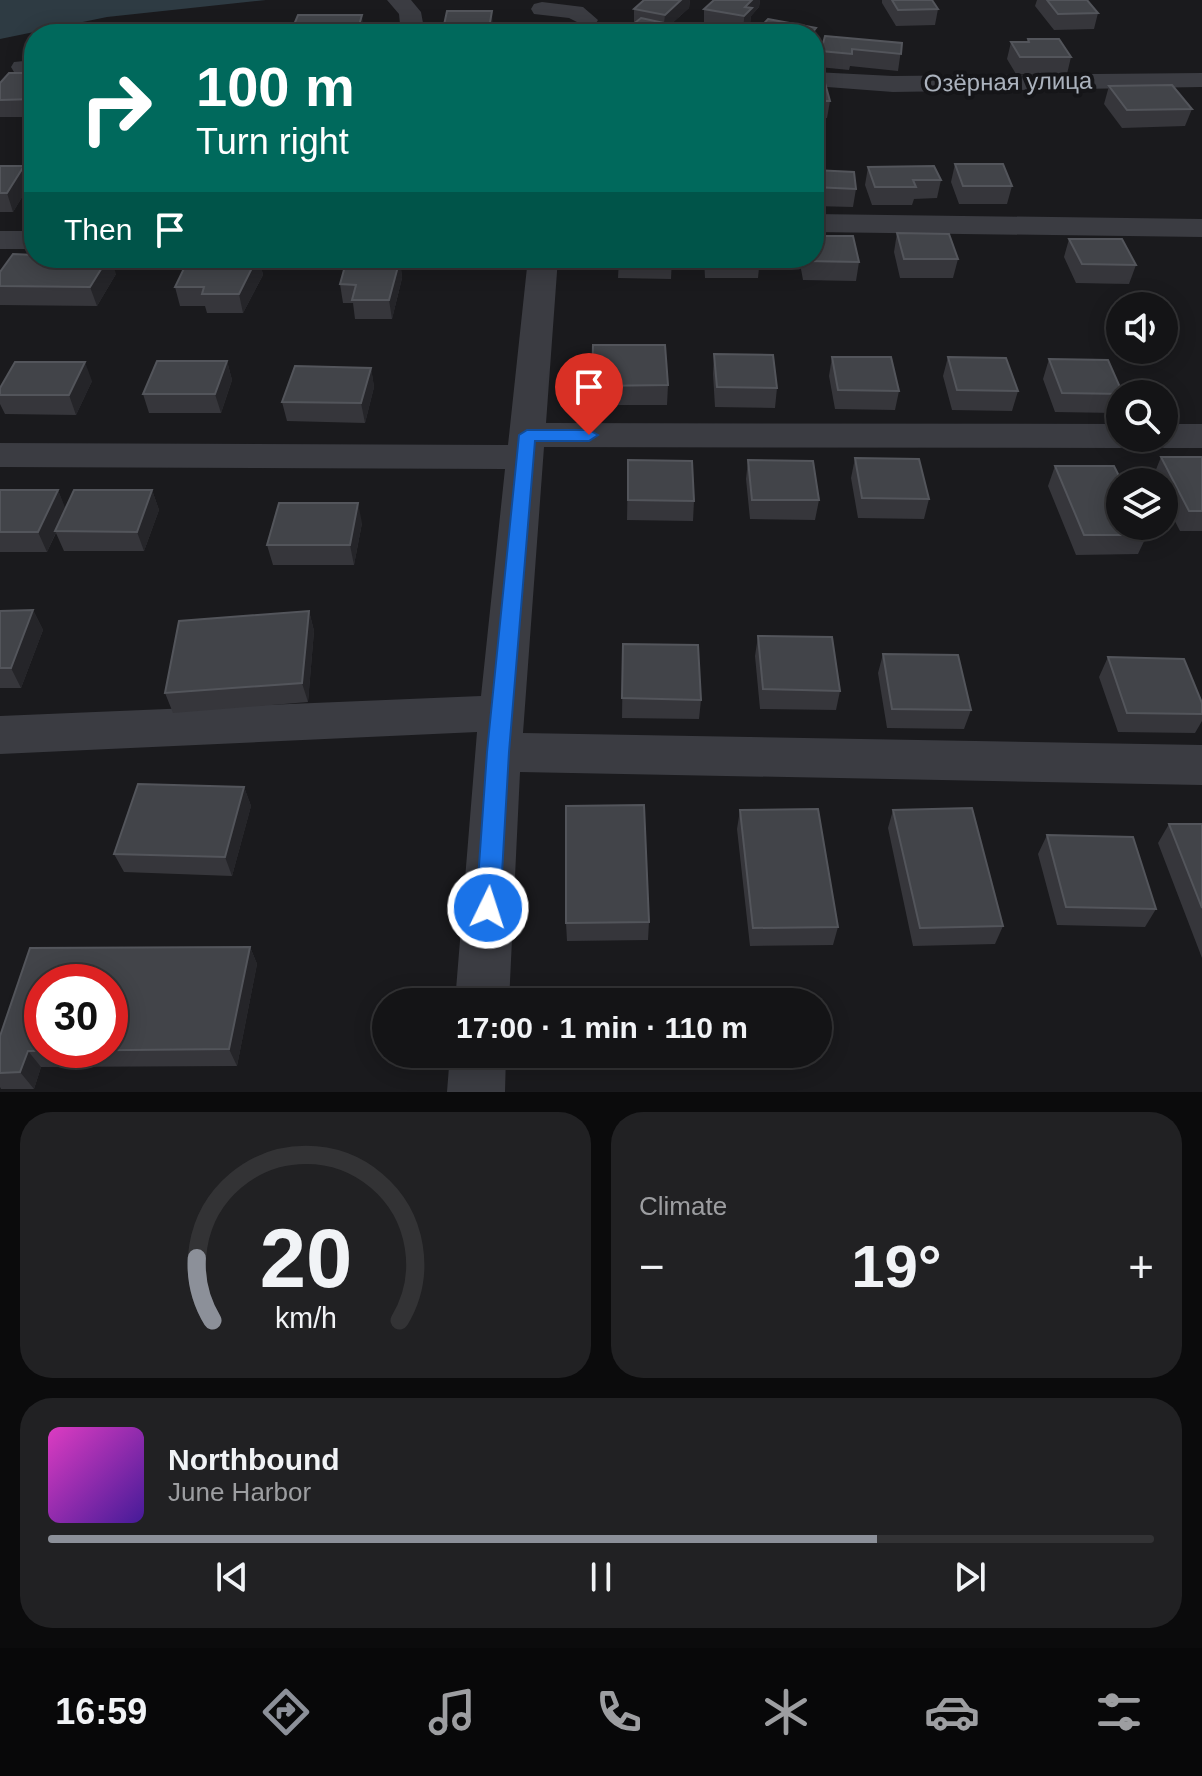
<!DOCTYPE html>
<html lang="en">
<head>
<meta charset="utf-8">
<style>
	:root { --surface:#141416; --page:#212123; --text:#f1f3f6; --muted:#9d9ea1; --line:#333335; --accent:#8c9099 }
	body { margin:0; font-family:Arial,sans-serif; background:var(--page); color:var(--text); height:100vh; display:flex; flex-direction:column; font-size:30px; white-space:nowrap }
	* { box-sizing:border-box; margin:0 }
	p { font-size:26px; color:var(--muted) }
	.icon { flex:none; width:44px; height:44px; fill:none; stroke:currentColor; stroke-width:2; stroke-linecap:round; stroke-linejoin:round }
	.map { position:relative; height:1092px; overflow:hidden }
	.drawer { display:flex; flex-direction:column; gap:20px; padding:20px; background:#0b0b0c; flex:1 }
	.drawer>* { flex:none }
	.top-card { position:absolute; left:24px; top:24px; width:800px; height:244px; border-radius:32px; box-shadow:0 4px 20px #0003,0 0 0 2px var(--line); background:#00695c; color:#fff; overflow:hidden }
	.tools { position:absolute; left:1106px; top:292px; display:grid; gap:16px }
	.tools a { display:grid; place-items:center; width:72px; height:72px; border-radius:50%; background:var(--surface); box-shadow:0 4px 20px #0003,0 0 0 2px var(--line); font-size:40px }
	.speed { position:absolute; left:24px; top:964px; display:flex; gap:16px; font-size:40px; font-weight:700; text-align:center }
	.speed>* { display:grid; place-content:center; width:104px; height:104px; border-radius:50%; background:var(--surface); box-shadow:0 4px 20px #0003,0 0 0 2px var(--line); line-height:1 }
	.speed .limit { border:12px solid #d22; background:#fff; color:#111 }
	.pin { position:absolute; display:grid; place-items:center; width:68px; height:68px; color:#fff; margin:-82px -34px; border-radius:50% 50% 50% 0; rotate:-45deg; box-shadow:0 0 8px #0007 }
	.pin .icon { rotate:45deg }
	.me { position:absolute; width:88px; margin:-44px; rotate:4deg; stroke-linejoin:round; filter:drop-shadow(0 0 6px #0008) }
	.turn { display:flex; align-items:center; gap:28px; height:168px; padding:0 40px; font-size:36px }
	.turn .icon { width:104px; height:104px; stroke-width:2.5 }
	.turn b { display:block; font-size:56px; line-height:68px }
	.then { display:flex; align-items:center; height:76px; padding:0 40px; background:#0003; gap:16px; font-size:30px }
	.big { font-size:60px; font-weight:700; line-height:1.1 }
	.drawer .tile { flex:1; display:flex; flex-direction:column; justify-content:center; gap:12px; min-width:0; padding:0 28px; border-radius:32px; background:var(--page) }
	.drawer .dial { align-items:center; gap:0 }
	.dial svg { height:208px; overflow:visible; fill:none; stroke:var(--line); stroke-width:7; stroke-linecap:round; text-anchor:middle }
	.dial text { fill:var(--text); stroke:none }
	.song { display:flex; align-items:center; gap:24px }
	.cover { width:96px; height:96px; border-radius:12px; background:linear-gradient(135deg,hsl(310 70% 55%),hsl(260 70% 35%)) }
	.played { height:8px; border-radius:4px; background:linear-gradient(90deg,var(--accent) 75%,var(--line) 75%) }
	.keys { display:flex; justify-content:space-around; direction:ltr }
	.heat { display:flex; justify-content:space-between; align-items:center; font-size:44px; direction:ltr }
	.drawer .tiles { flex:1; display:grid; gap:20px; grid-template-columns:1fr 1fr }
	.tile:last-child { grid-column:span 2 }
	.trip { position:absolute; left:372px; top:988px; width:460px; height:80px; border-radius:40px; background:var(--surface); box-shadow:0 4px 20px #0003,0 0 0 2px var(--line); font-weight:700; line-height:80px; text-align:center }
	.tabs { display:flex; height:128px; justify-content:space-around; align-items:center; background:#080809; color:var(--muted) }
	.tabs .icon { width:56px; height:56px }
	.tabs .current { color:var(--accent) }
	.tabs b { font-size:36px; color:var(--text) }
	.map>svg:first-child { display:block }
</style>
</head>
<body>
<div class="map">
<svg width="1202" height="1092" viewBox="0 0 1202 1092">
	<rect width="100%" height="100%" fill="#1a1a1d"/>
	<!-- water -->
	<path fill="#2e3b43" d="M 0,0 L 266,0 L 107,17 L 0,39 Z"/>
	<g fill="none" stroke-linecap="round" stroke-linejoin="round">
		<!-- minor -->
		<path fill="#3b3c42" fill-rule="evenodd" d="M 387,0 L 411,0 L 421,12 L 425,34 L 401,34 L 399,14 Z
			M 542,2 L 583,7 L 598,20 L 595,25 L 587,27 L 569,18 L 534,14 L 531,9 L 534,4 Z
			M 34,60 L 34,74 L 14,72 L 11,67 L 14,62 Z
			M 814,72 L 893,76 L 1202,73 L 1202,87 L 893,92 L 814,86 Z
			M 814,214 L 1202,219 L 1202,237 L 814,232 Z
			M 0,231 L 34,231 L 34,249 L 0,249 Z
			M 528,258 L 558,258 L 546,423 L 1120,424 L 1120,438 L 1137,438 L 1133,444 L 1120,448 L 544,447 L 523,733 L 1202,745 L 1202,785 L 520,772 L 509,1002 L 455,1002 L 477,732 L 0,754 L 0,716 L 481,696 L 505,469 L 0,467 L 0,443 L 508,445 Z
			M 1164,424 L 1202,424 L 1202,448 L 1164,448 L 1151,444 L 1147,438 L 1164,438 Z
			M 450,1054 L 506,1054 L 505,1092 L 447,1092 Z"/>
	</g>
	<!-- wall -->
	<path fill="#36363b" d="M 644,0 L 690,0 L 689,8 L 660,34 L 621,34 L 634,24 L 634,9 Z
		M 714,0 L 760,0 L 759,7 L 751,16 L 750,24 L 743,32 L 704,25 L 704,9 Z
		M 882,0 L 932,0 L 938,9 L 935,25 L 896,26 L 882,3 Z
		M 1037,0 L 1087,0 L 1098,13 L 1094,29 L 1054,30 L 1035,6 Z
		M 364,31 L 364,34 L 290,34 Z
		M 1028,39 L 1071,57 L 1067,74 L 1016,74 L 1007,59 L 1011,42 L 1027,42 Z
		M 902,43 L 898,71 L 850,66 L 849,70 L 819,67 L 821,51 Z
		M 34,73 L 34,117 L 0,117 L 0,83 Z
		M 814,83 L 830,101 L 827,118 L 814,118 Z
		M 1109,86 L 1192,109 L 1185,126 L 1122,128 L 1104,104 Z
		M 955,164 L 1012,186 L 1007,204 L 959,204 L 951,182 Z
		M 0,166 L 30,184 L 13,212 L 0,212 Z
		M 868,167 L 941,180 L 937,198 L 914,199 L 912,205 L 872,205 L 865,185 Z
		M 814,170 L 856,189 L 853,207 L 814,206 Z
		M 897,233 L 958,259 L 953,278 L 900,278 L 894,252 Z
		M 1069,239 L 1136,265 L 1129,284 L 1076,283 L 1064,257 Z
		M 189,258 L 259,258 L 263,275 L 243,313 L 207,313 L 205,306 L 180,306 L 175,287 Z
		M 619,258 L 672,258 L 671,279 L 618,278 Z
		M 704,258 L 760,258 L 758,278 L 705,278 Z
		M 799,258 L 814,258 L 859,262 L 856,281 L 803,280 Z
		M 400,259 L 402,278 L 392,319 L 355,319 L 353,303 L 343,303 L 340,284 Z
		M 0,272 L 116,274 L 97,306 L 0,305 Z
		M 593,345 L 668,385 L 667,405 L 593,405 Z
		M 714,354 L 777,388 L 775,408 L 715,407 L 713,374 Z
		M 832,357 L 899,391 L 895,410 L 835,409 L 829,376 Z
		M 948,357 L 1018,391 L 1012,411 L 952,410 L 943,376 Z
		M 1049,359 L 1120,394 L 1120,402 L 1116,413 L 1055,412 L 1043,379 Z
		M 227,361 L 232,380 L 221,413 L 149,413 L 143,394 Z
		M 371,368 L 374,387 L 365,423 L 287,421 L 282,402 Z
		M 92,381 L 76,415 L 5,414 L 0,404 L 0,388 Z
		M 1161,457 L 1202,457 L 1202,531 L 1180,531 L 1164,500 L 1164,482 L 1155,482 L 1153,477 Z
		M 855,458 L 929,499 L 924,519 L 858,518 L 851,478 Z
		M 628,460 L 694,501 L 693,521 L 627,520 Z
		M 748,460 L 819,500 L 815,520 L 750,519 L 746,479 Z
		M 1055,466 L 1147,535 L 1138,554 L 1076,555 L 1048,486 Z
		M 0,490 L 58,490 L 65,509 L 152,490 L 159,510 L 144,551 L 64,551 L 56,533 L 47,552 L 0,552 Z
		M 362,523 L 354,565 L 273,565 L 267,545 Z
		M 33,610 L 43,630 L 21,688 L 0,688 L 0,611 Z
		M 309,611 L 314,631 L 308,702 L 173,713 L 165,693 Z
		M 758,636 L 840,691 L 836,710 L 760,709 L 755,656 Z
		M 623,644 L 701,700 L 699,719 L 622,718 Z
		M 883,654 L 971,710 L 964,729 L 887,728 L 878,673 Z
		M 1108,657 L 1202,703 L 1202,721 L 1195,733 L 1118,732 L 1099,677 Z
		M 244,787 L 251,806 L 232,876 L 124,872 L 114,854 Z
		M 740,810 L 838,927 L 833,945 L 750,946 L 737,829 Z
		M 893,810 L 1003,926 L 995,944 L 913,946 L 888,828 Z
		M 1169,824 L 1202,824 L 1202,958 L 1158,843 Z
		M 1047,835 L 1156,909 L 1145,927 L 1057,925 L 1038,854 Z
		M 649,922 L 648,940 L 567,941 L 566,923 Z
		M 250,947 L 257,964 L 237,1066 L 41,1067 L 34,1089 L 1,1089 L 0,1087 L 0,1036 Z"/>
	<!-- shaded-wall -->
	<path fill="#252529" d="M 681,0 L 690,0 L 689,8 L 660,34 L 650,34 L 664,23 L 665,15 Z
		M 752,0 L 760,0 L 759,7 L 751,16 L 750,24 L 743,32 L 745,7 Z
		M 492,11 L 493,27 L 492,34 L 488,34 Z
		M 362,15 L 364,31 L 364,34 L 357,34 Z
		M 816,28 L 814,45 L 814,34 L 811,34 Z
		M 24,166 L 30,184 L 13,212 L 7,193 Z
		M 108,258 L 111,258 L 116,274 L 97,306 L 90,287 Z
		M 257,258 L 259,258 L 263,275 L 243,313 L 239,294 Z
		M 400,259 L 402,278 L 392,319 L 389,300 Z
		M 227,361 L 232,380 L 221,413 L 215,394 Z
		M 85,362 L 92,381 L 76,415 L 69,395 Z
		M 371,368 L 374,387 L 365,423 L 361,403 Z
		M 58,490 L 66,510 L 47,552 L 38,532 Z
		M 152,490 L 159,510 L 144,551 L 137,532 Z
		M 358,503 L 362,523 L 354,565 L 350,545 Z
		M 33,610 L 43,630 L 21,688 L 11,668 Z
		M 309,611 L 314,631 L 308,702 L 302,683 Z
		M 244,787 L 251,806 L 232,876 L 225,857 Z
		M 250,947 L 257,964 L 237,1066 L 229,1049 Z
		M 28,1051 L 41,1067 L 34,1089 L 20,1072 Z"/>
	<!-- building -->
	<path fill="#424449" stroke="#53555b" stroke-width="2" fill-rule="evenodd" d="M 644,0 L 681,0 L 665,15 L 634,9 Z
		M 714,0 L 752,0 L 745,7 L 752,8 L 744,16 L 704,9 Z
		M 892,0 L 932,0 L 938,9 L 898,10 Z
		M 1047,0 L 1087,0 L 1098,13 L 1058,14 Z
		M 447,11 L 492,11 L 488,34 L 442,34 Z
		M 298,15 L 362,15 L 357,32 L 338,32 L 338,34 L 290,34 Z
		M 641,18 L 664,23 L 650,34 L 621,34 Z
		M 768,19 L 816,28 L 811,34 L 754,34 Z
		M 714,28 L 736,33 L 734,34 L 707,34 Z
		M 825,36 L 902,43 L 901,54 L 852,49 L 852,54 L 821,51 Z
		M 1028,39 L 1059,39 L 1071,57 L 1020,57 L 1011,42 L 1029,42 Z
		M 9,73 L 34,73 L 34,99 L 0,100 L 0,83 Z
		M 814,83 L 825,83 L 830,101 L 814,101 Z
		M 1172,85 L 1192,109 L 1127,110 L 1109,86 Z
		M 955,164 L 1003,164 L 1012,186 L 963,186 Z
		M 0,166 L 24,166 L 7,193 L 0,193 Z
		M 934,166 L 941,180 L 913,180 L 916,187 L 875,187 L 868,167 Z
		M 814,170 L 854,172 L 856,189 L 814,187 Z
		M 897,233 L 949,234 L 958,259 L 904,259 Z
		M 814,236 L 853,236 L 859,262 L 806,261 L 805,258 L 814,258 Z
		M 1069,239 L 1122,239 L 1136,265 L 1082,264 Z
		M 13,254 L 34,255 L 34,258 L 108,258 L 90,287 L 0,286 L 0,272 Z
		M 189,258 L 257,258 L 239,294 L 202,294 L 204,287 L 175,287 Z
		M 619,258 L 672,258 L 672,260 L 619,260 Z
		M 707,258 L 760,258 L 760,259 L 707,259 Z
		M 347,259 L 400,259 L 389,300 L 352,300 L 356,285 L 340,284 Z
		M 593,345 L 665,345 L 668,385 L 592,386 Z
		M 714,354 L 773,355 L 777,388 L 717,387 Z
		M 832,357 L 891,357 L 899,391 L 838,390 Z
		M 948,357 L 1006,358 L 1018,391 L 957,390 Z
		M 1049,359 L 1108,360 L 1123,394 L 1062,393 Z
		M 157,361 L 227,361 L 215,394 L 143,394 Z
		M 15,362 L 85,362 L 69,395 L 0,395 L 0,388 Z
		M 295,366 L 371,368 L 361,403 L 282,402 Z
		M 1161,457 L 1202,457 L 1202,511 L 1189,511 Z
		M 855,458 L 919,459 L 929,499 L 862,498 Z
		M 628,460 L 692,461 L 694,501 L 628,500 Z
		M 748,460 L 813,461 L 819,500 L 752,500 Z
		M 1055,466 L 1114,466 L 1122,482 L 1120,482 L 1120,526 L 1143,526 L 1147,535 L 1084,535 Z
		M 0,490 L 58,490 L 38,532 L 0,532 Z
		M 74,490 L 152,490 L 137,532 L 55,531 Z
		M 279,503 L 358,503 L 350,545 L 267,545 Z
		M 33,610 L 11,668 L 0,668 L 0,611 Z
		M 309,611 L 302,683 L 165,693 L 179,621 Z
		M 758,636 L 832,637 L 840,691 L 763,689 Z
		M 623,644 L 698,645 L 701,700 L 622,698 Z
		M 883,654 L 958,655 L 971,710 L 892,709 Z
		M 1108,657 L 1184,659 L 1202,703 L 1202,714 L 1127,713 Z
		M 138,784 L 244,787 L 225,857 L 114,854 Z
		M 644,805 L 649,922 L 566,923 L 566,806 Z
		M 972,808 L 1003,926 L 920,928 L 893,810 Z
		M 818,809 L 838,927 L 753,928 L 740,810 Z
		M 1169,824 L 1202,824 L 1202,908 Z
		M 1047,835 L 1133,837 L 1156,909 L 1066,907 Z
		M 250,947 L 229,1049 L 28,1051 L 20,1072 L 0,1073 L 0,1036 L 30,948 ZM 42,982 L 110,982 L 110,1050 L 42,1050 Z"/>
	<!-- route -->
	<path fill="#1a73e8" stroke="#114b97" stroke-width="2" d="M 527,430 L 589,430 L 598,435 L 589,441 L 535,441 L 509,752 L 500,908 L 496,916 L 488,919 L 479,916 L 476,908 L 487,752 L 519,435 Z"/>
	<g text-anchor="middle" stroke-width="8" stroke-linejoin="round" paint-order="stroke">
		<!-- far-street labels -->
		<g font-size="24" fill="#abb2bd" stroke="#151518">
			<text transform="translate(1008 82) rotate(-1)" y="8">Озёрная улица</text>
		</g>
	</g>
</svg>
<div class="tools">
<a><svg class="icon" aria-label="sound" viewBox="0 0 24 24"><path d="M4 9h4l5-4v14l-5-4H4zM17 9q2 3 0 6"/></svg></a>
<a><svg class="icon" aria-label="search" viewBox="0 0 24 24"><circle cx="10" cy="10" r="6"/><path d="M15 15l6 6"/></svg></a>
<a><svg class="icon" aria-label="layers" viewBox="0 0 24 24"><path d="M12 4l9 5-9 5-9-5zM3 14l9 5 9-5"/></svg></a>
</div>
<div class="speed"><div class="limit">30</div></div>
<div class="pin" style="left:589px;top:435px;background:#d93025"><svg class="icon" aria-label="arrive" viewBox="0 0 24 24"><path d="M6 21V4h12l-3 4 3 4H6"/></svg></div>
<svg class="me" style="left:488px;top:908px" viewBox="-20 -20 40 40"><circle r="17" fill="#1a73e8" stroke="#fff" stroke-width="3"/><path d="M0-11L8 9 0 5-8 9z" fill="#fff"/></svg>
<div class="trip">17:00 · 1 min · 110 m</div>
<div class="top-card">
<div class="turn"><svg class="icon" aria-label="right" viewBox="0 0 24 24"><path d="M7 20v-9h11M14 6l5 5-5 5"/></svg><div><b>100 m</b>Turn right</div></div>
<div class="then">Then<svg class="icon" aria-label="arrive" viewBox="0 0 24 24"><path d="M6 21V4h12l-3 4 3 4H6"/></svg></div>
</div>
</div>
<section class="drawer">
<div class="tiles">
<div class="tile dial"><svg viewBox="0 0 100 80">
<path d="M14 69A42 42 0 1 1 86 69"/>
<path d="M14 69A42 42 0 0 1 8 45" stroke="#8c9099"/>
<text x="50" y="56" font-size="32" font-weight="700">20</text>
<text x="50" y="72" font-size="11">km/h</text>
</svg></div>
<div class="tile"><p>Climate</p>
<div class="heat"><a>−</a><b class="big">19°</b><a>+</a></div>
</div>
<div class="tile">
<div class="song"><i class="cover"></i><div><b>Northbound</b><p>June Harbor</p></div></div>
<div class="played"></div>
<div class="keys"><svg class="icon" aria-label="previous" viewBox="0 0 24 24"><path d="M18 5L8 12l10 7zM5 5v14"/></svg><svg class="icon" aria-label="pause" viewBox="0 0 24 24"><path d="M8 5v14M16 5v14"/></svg><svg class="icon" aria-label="next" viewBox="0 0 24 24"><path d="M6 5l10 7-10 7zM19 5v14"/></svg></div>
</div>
</div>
</section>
<nav class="tabs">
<b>16:59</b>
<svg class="icon current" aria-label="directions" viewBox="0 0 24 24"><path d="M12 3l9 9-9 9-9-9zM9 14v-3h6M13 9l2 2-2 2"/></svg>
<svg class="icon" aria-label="music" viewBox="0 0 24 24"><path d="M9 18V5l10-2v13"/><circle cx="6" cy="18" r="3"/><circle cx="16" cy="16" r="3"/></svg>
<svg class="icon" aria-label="phone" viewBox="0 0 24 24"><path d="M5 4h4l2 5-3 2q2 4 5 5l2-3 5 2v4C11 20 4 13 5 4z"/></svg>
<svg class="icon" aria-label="climate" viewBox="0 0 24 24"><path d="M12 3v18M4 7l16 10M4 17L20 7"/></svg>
<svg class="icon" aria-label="car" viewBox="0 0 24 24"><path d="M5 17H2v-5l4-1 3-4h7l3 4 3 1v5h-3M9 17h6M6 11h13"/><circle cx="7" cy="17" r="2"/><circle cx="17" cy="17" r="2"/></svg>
<svg class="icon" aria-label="filters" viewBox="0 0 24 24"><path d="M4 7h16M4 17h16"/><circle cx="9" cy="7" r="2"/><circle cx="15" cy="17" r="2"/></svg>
</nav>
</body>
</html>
